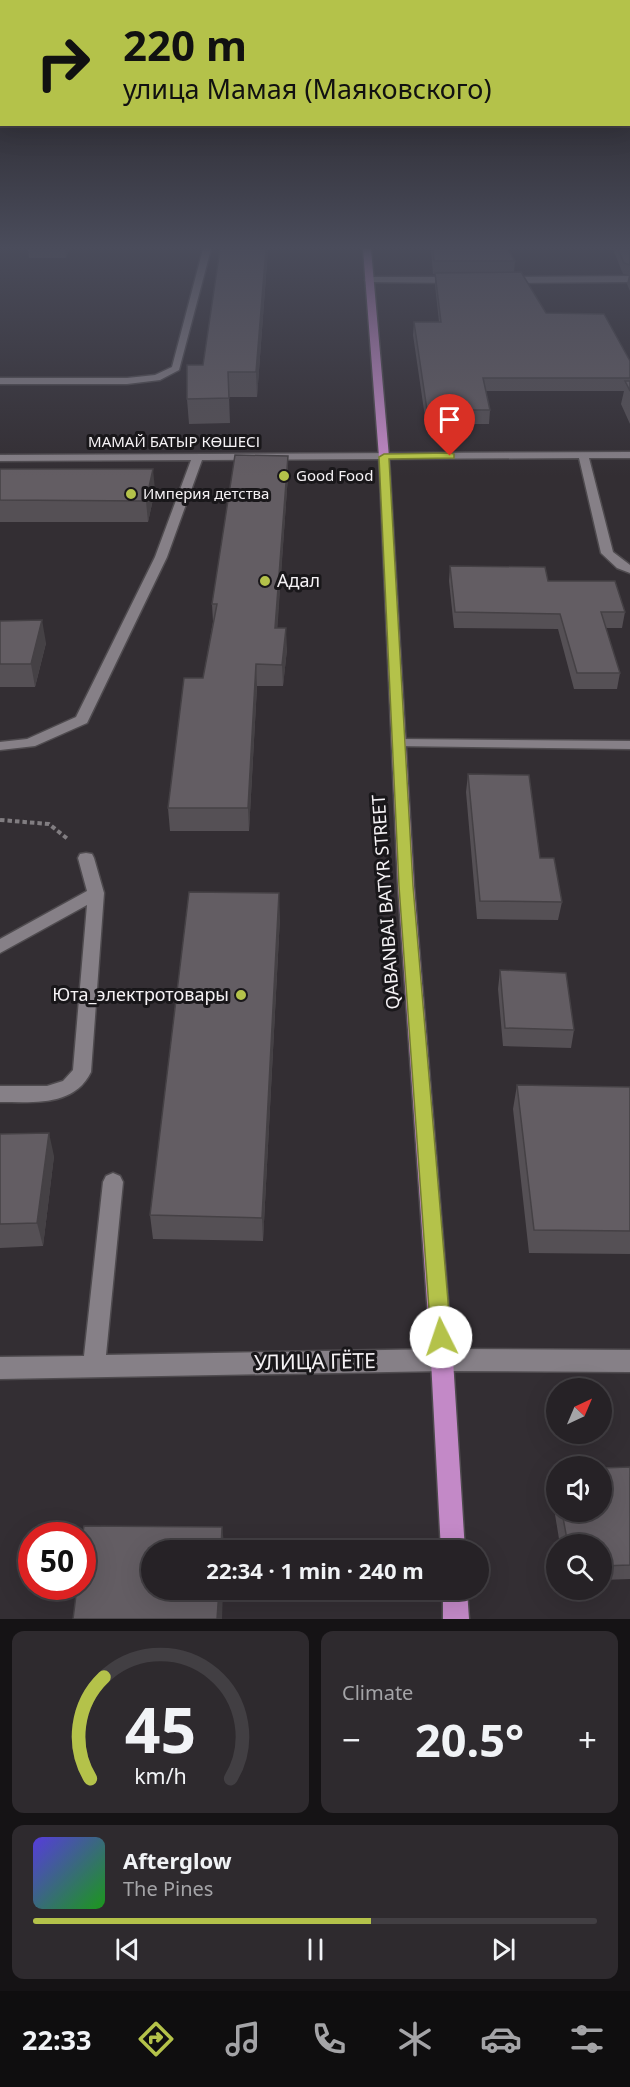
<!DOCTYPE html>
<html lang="en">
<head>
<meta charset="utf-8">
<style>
	:root { --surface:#262226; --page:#2e2a2e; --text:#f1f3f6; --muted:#a4a4a7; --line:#423f43; --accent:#b4c24a }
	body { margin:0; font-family:"Noto Sans",sans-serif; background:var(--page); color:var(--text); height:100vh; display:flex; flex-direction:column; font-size:22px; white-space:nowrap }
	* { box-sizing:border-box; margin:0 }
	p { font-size:20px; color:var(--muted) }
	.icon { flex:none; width:33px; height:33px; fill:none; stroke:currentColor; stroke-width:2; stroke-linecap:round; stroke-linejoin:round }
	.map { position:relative; height:1619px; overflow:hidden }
	.panel { display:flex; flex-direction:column; gap:12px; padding:12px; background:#151315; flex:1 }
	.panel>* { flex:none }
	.guide { position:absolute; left:0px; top:0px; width:630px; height:126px; box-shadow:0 6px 24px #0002,0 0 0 2px var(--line); background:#b4c24a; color:#111; overflow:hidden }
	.needle { width:39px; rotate:44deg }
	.buttons { position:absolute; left:546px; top:1378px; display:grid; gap:12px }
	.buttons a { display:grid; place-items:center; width:66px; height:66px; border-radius:50%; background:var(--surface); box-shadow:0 6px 24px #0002,0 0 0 2px var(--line); font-size:30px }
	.speed { position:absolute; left:18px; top:1522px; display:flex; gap:12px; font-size:30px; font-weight:700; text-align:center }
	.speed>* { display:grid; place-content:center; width:78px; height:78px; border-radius:50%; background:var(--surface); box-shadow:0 6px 24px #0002,0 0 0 2px var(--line); line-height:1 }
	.speed .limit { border:9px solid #d22; background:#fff; color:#111 }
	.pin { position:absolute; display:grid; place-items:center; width:51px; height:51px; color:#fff; margin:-62px -26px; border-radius:50% 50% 50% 0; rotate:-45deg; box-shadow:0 0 6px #0007 }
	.pin .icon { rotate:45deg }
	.me { position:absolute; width:66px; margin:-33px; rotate:356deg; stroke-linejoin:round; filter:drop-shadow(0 0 4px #0008) }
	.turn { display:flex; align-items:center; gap:21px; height:126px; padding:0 24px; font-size:27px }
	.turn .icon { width:78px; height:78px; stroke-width:2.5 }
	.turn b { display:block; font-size:42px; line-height:51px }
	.big { font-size:45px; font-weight:700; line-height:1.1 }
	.panel .tile { flex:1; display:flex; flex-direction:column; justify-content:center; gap:9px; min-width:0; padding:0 21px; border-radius:12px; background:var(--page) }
	.panel .dial { align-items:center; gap:0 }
	.dial svg { height:156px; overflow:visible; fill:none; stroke:var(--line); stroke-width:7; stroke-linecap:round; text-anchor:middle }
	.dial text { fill:var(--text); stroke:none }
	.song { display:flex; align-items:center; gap:18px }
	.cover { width:72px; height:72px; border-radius:9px; background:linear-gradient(135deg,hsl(250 70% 55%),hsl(120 70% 35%)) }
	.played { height:6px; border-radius:3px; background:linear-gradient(90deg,var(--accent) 60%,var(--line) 60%) }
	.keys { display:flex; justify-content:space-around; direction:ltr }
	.heat { display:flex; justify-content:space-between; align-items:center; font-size:33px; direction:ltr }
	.panel .tiles { flex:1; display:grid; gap:12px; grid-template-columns:1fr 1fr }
	.tile:last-child { grid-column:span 2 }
	.trip { position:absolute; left:141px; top:1540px; width:348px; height:60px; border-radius:30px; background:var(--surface); box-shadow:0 6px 24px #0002,0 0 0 2px var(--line); font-weight:700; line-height:60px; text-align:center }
	.tab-bar { display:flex; height:96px; justify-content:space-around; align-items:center; background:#0f0e0f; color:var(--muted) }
	.tab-bar .icon { width:42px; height:42px }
	.tab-bar .on { color:var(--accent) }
	.tab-bar b { font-size:27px; color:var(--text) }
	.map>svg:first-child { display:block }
</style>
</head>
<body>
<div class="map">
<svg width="630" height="1619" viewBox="0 0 630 1619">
	<rect width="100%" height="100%" fill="#332e33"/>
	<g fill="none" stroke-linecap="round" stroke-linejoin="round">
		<defs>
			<path id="minor" d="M 203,249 L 211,249 L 179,370 L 160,380 L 127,384 L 0,384 L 0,378 L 127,378 L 155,375 L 172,367 Z
				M 630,276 L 630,282 L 507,283 L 503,280 L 507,277 Z
				M 369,277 L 453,277 L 457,280 L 453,283 L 366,282 L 365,280 Z
				M 630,452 L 630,458 L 589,458 L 613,552 L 630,565 L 630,573 L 617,568 L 601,553 L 579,458 L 202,460 L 167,557 L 87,723 L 35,746 L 0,750 L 0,742 L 27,739 L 76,717 L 155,557 L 191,460 L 0,461 L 0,455 Z
				M 400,739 L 630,741 L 630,749 L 395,746 L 393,743 Z
				M 86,853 L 92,854 L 94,858 L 104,893 L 91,1072 C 74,1107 33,1102 0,1102 L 0,1086 L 47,1086 L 63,1081 L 73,1070 L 87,905 L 0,953 L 0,939 L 87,891 L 78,858 L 80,854 Z
				M 113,1173 L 120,1176 L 123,1182 L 106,1355 L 442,1349 L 630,1350 L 630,1372 L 442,1371 L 0,1379 L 0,1357 L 84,1356 L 103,1182 L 106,1176 Z"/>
			<path id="major" d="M 363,249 L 371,249 L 389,457 L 414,886 L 453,1360 L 465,1551 L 441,1551 L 431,1360 L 398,886 L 379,457 Z
				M 443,1590 L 467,1590 L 469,1619 L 443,1619 Z"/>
		</defs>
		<!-- minor casing -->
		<use href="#minor" stroke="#4f4b4f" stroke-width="3"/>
		<!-- major casing -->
		<use href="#major" stroke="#4f4b4f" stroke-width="3"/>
		<!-- path -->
		<path stroke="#817d81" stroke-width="4" stroke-dasharray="4.5 3" stroke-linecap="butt" d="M 0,820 L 49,824 L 69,840"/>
		<!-- minor -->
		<use href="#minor" fill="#868087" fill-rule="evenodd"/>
		<!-- major -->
		<use href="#major" fill="#c389c7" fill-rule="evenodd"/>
	</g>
	<!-- wall -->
	<path fill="#555055" d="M 28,249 L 69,249 L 66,258 L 29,258 Z
		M 220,249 L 268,249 L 257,397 L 229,397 L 230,423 L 189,424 L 187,399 L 203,365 Z
		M 431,249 L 508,249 L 515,261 L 514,272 L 546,313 L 630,361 L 630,424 L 621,404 L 624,391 L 486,391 L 490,410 L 489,424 L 426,424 L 413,335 L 414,322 L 439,322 L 435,285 L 435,274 L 433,274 Z
		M 613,249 L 630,249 L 630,291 L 627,284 L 629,275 L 623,274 Z
		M 0,469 L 155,490 L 148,522 L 0,522 Z
		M 288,475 L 277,628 L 287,649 L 283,686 L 257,686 L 249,831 L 170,831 L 168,808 L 203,678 L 213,622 L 212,604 Z
		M 450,566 L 548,581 L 625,612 L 622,628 L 606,628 L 620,673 L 617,689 L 574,689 L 558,629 L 454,628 L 449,581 Z
		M 0,621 L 46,643 L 35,687 L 0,687 Z
		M 468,774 L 540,858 L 562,902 L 558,920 L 477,919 L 466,792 Z
		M 280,917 L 263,1241 L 153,1239 L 150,1215 Z
		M 500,970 L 574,1030 L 571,1048 L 503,1046 L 498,989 Z
		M 517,1085 L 630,1087 L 630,1254 L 529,1253 L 513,1109 Z
		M 0,1134 L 54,1156 L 43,1246 L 0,1248 Z
		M 630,1467 L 630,1579 L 602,1580 L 602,1545 L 560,1545 L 550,1484 L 555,1469 L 556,1469 L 556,1512 L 602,1512 Z"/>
	<!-- shaded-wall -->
	<path fill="#454145" d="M 65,249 L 69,249 L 66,258 Z
		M 266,249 L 268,249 L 257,397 L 256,372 Z
		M 288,456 L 288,475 L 276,649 L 275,628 Z
		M 153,469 L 155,490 L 148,522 L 146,501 Z
		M 42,620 L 46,643 L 35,687 L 31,664 Z
		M 286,628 L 287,649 L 283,686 L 282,665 Z
		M 256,664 L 257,686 L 249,831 L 248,808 Z
		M 279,893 L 280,917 L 263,1241 L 262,1218 Z
		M 49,1133 L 54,1156 L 43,1246 L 37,1223 Z
		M 222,1527 L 225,1551 L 221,1551 Z
		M 219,1590 L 223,1590 L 222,1619 L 217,1619 Z"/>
	<!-- building -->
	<path fill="#635d63" stroke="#454145" stroke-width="1.5" d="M 220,249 L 266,249 L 256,372 L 228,372 L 229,398 L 187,399 L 187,365 L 203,365 Z
		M 433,249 L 508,249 L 515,261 L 434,261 Z
		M 618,249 L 630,249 L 630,265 L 624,263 Z
		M 521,272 L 546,313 L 604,314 L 630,361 L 630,378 L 483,378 L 490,410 L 427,410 L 414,322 L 441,322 L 435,273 Z
		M 625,381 L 630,381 L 630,391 Z
		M 235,455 L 288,456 L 275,628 L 286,628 L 282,665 L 256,664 L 248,808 L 168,808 L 184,678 L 203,678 L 217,604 L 212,604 Z
		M 0,469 L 153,469 L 146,501 L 0,500 Z
		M 450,566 L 545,567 L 548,581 L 615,581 L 625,612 L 601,612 L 620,673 L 577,673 L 560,614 L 455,612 Z
		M 42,620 L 31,664 L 0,664 L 0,621 Z
		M 468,774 L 529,775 L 540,858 L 554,858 L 562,902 L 480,901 Z
		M 189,892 L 279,893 L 262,1218 L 150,1215 Z
		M 500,970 L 566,973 L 574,1030 L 505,1028 Z
		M 517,1085 L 630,1087 L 630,1231 L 534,1230 Z
		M 49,1133 L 37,1223 L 0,1224 L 0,1134 Z
		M 630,1467 L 630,1565 L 602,1566 L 602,1545 L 568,1545 L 562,1512 L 602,1512 L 602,1468 Z
		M 84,1526 L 222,1527 L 221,1551 L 152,1551 L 152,1590 L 219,1590 L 217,1619 L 73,1619 L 77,1587 L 82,1587 L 82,1539 Z"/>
	<!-- sky -->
	<linearGradient id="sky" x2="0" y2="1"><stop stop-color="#1c191c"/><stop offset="0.52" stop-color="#4a4c5b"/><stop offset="1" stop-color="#4a4c5b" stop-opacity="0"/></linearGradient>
	<rect width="630" height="476" fill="url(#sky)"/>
	<!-- route -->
	<path fill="#b4c24a" stroke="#757e30" stroke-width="1.5" d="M 450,453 L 454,454 L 454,458 L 389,459 L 413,886 L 451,1337 L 448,1344 L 441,1347 L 434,1344 L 431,1337 L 399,886 L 379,457 L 384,454 Z"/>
	<!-- markers -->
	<g fill="#b4c24a" stroke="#19171a" stroke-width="2">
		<circle cx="284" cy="476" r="6"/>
		<circle cx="131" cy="494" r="6"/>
		<circle cx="265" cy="581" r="6"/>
		<circle cx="241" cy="995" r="6"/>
	</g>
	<g text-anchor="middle" stroke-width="6" stroke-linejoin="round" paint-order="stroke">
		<!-- far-street labels -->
		<g font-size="15" fill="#f5f2f5" stroke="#19171a">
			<text x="174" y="447">МАМАЙ БАТЫР КӨШЕСІ</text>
		</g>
		<!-- far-poi labels -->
		<g font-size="15" fill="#f5f2f5" stroke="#19171a" text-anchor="start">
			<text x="296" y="481">Good Food</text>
			<text x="143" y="499">Империя детства</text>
		</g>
		<!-- poi labels -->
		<g font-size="18" fill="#f5f2f5" stroke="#19171a" text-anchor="start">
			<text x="277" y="587">Адал</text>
			<text x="229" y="1001" text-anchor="end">Юта_электротовары</text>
		</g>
		<!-- street labels -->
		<g font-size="18" fill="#f5f2f5" stroke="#19171a">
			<text transform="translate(386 902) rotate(-94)" y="6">QABANBAI BATYR STREET</text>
		</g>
		<!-- near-street labels -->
		<g font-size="21" fill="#f5f2f5" stroke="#19171a">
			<text transform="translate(315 1362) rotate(-1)" y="7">УЛИЦА ГЁТЕ</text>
		</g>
	</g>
</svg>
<div class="buttons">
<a><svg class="needle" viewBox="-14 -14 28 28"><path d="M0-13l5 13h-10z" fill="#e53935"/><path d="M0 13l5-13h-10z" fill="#a4a4a7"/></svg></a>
<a><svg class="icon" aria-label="sound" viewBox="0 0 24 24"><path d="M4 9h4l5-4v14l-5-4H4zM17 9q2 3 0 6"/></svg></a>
<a><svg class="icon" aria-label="search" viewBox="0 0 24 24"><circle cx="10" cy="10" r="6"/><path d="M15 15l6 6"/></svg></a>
</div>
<div class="speed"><div class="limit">50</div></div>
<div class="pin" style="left:450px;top:456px;background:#d93025"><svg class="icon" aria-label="arrive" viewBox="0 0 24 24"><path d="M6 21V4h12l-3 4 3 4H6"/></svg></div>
<svg class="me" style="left:441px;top:1337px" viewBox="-20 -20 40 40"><circle r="19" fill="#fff"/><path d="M0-13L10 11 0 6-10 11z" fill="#b4c24a"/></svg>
<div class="trip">22:34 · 1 min · 240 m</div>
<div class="guide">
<div class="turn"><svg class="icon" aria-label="right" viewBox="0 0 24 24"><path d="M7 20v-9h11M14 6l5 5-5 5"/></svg><div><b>220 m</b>улица Мамая (Маяковского)</div></div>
</div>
</div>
<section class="panel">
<div class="tiles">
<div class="tile dial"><svg viewBox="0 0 100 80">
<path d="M14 69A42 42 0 1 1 86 69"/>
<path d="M14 69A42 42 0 0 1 21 17" stroke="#b4c24a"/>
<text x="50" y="56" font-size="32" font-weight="700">45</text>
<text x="50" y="72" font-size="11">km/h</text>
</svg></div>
<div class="tile"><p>Climate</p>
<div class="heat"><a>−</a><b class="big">20.5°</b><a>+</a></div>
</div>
<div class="tile">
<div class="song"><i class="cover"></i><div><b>Afterglow</b><p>The Pines</p></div></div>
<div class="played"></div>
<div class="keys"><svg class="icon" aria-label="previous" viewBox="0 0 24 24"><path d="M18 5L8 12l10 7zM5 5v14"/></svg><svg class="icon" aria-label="pause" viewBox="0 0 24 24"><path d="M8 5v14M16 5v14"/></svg><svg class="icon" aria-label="next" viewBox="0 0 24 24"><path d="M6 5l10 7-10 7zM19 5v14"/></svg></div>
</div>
</div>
</section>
<nav class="tab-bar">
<b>22:33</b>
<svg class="icon on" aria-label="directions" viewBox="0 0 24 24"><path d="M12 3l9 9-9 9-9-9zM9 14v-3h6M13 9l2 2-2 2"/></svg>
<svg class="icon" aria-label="music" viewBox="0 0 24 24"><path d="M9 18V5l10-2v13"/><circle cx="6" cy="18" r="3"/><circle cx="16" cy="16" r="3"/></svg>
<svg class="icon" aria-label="phone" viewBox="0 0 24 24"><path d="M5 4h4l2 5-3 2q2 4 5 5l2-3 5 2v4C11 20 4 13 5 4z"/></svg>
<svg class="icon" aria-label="climate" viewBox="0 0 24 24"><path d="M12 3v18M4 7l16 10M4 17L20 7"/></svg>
<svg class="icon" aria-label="car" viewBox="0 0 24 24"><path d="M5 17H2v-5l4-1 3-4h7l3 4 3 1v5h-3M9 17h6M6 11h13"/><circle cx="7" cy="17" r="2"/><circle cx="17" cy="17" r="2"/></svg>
<svg class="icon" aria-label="filters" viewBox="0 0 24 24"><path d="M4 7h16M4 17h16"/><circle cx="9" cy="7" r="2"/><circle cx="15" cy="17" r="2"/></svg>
</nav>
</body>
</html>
